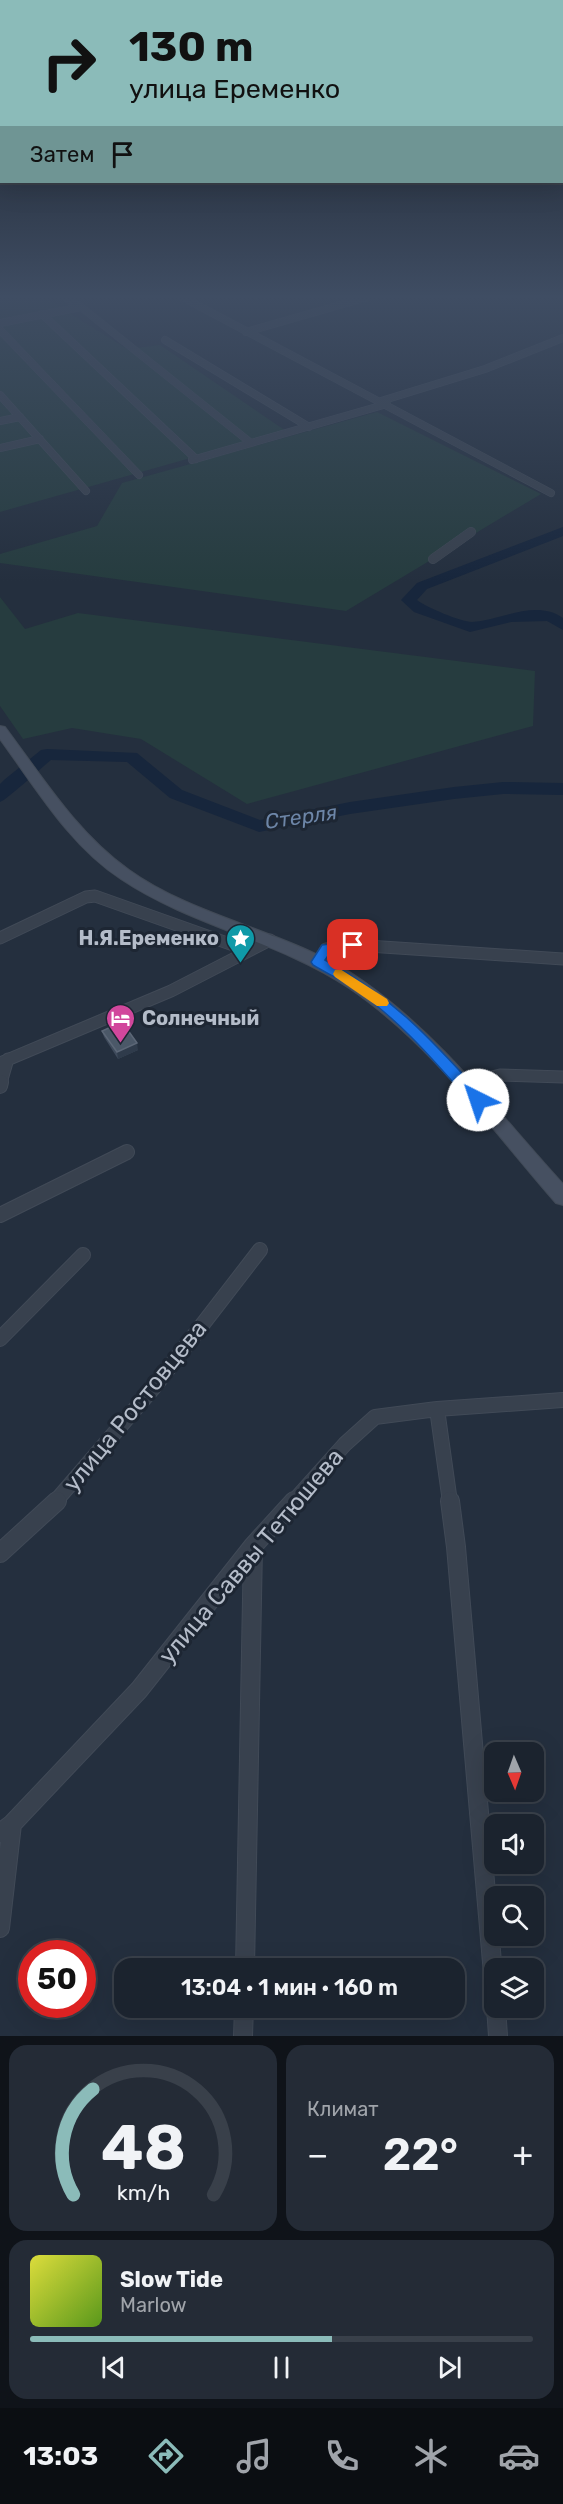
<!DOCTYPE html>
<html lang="ru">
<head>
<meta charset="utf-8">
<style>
	:root { --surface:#1b232e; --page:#242b36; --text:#f1f3f6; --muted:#a0a4aa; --line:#39404a; --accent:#8bbbb9 }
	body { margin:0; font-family:Rubik,sans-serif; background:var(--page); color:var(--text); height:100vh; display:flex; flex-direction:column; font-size:22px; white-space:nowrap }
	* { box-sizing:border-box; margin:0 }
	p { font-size:20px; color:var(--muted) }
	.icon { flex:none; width:33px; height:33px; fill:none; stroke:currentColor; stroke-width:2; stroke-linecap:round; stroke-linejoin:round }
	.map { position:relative; height:2036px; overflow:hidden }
	.drawer { display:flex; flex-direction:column; gap:9px; padding:9px; background:#0f1319; flex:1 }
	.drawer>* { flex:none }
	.top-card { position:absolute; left:0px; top:0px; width:564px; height:183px; box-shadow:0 6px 24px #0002,0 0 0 2px var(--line); background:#8bbbb9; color:#111; overflow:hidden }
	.needle { width:39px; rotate:178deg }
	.controls { position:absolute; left:484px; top:1742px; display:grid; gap:12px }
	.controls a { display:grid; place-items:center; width:60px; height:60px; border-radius:12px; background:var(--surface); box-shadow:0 6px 24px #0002,0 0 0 2px var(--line); font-size:30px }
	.speed { position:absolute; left:18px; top:1940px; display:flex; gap:12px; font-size:30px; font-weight:700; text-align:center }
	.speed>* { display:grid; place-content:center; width:78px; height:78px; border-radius:50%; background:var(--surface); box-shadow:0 6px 24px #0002,0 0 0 2px var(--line); line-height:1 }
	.speed .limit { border:9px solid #d22; background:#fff; color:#111 }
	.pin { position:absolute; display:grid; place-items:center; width:51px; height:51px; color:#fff; margin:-26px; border-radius:12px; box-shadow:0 3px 9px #0006 }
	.me { position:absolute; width:66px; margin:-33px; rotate:319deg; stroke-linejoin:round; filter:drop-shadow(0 0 4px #0008) }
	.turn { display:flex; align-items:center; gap:21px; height:126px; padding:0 30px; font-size:27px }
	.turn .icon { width:78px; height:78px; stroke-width:2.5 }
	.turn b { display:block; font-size:42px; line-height:51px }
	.then { display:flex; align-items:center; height:57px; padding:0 30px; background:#0003; gap:12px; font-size:22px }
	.big { font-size:45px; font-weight:600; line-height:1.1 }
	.drawer .widget { flex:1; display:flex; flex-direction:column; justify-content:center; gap:9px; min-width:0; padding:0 21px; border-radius:18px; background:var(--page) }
	.drawer .dial { align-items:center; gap:0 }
	.dial svg { height:156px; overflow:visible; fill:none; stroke:var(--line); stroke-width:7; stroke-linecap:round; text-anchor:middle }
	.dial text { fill:var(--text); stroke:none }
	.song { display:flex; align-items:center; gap:18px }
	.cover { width:72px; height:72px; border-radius:9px; background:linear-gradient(135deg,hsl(60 70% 55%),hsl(90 70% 35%)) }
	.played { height:6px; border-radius:3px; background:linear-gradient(90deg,var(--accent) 60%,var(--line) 60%) }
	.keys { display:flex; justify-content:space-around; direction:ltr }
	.heat { display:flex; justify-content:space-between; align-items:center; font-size:33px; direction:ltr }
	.drawer .tiles { flex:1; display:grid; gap:9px; grid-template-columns:1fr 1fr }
	.widget:last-child { grid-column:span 2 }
	.trip { position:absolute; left:114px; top:1958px; width:351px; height:60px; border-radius:18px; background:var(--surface); box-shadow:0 6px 24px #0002,0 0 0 2px var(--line); font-weight:600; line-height:60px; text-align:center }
	.dock { display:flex; height:96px; justify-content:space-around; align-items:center; background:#0b0e12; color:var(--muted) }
	.dock .icon { width:42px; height:42px }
	.dock .selected { color:var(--accent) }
	.dock b { font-size:27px; color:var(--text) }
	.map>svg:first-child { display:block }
</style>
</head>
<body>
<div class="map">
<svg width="563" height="2036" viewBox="0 0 563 2036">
	<rect width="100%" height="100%" fill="#242f3e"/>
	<!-- green -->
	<path fill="#263c3f" d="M 0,297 L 44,297 L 127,349 L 160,345 L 286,431 L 0,512 Z
		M 377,412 L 541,494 L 346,611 L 0,563 L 0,554 L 97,526 L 122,483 Z
		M 0,597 L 25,629 L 78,613 L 535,671 L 533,726 L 247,804 L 141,739 L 72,728 L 23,739 L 0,706 Z"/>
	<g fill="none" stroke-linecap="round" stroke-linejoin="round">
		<!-- river -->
		<path fill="#17263c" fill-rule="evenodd" d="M 563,527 L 563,536 L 427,589 L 417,600 C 426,607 461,622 472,622 C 501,620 536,599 563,618 L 563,630 L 547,621 L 511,622 L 470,632 L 414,612 L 401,600 L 417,583 Z
			M 47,749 L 137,753 L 182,790 L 260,820 L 350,802 L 454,787 L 503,782 L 563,783 L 563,795 L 503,794 L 454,799 L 350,814 L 259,832 L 170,798 L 127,762 L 51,760 C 42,767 7,800 0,802 L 0,784 L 4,780 L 41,750 Z"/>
		<defs>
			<path id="street-far4" d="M 65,297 L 81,307 L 251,443
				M 182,297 L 551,493
				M 42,314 L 196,459
				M 0,323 L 81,307
				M 0,330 L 139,475
				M 246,332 L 368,297
				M 165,340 L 309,427
				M 0,395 L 86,491
				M 381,401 L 485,369 L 563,338
				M 0,421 L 20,417
				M 0,448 L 40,439
				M 192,460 L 387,404"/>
			<path id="street-far3" d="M 433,559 L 471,532"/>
			<path id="street-far2" d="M 0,938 L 86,897 L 95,896 L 247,950
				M 318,962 L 326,949 L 353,945 L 563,959
				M 0,1063 L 171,991 L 270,940
				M 1,1083 L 8,1059
				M 467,1083 L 500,1075 L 563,1077"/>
			<path id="street-far1" d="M 464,1085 L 471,1082
				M 0,1086 L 1,1082
				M 0,1215 L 127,1152
				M 0,1339 L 83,1255
				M 437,1409 L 450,1502
				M 55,1502 L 155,1386 L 260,1250
				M 293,1502 L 345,1444 L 375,1417 L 437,1409 L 563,1400"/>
			<path id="street" d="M 450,1501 L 456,1547 L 495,1997
				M 0,1553 L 57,1501
				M 0,1833 L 12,1824 L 139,1690 L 253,1546 L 294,1501
				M 0,1928 L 12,1824
				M 245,1968 L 253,1546
				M 496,2007 L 498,2036
				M 243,2036 L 244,2007"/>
			<path id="secondary" d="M 0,726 L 5,727 C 43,778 77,833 129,870 C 197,919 294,932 363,981 C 441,1036 499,1114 563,1184 L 563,1205 L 556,1203 C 491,1129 432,1044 349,988 C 279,941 191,926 121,879 C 69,845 36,788 0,739 Z"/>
		</defs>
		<!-- street-far4 casing -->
		<use href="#street-far4" stroke="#414a57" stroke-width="8"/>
		<!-- street-far3 casing -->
		<use href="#street-far3" stroke="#414a57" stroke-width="10"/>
		<!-- street-far2 casing -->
		<use href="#street-far2" stroke="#414a57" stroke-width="13"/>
		<!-- street-far1 casing -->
		<use href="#street-far1" stroke="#414a57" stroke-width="16"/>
		<!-- street casing -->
		<use href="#street" stroke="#414a57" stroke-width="20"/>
		<!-- secondary casing -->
		<use href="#secondary" stroke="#414a57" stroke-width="2"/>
		<!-- street-far4 -->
		<use href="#street-far4" stroke="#38414e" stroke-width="7"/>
		<!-- street-far3 -->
		<use href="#street-far3" stroke="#38414e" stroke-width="9"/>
		<!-- street-far2 -->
		<use href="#street-far2" stroke="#38414e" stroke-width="11"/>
		<!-- street-far1 -->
		<use href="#street-far1" stroke="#38414e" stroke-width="14"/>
		<!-- street -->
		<use href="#street" stroke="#38414e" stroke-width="18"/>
		<!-- secondary -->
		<use href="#secondary" fill="#465061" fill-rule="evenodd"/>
	</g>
	<!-- wall -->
	<path fill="#3f4b5c" d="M 102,1031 L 138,1050 L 118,1059 L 104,1037 Z"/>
	<!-- shaded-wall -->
	<path fill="#2f3b4b" d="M 137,1043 L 138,1050 L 118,1059 L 117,1052 Z"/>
	<!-- building -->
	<path fill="#4b5868" stroke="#5c6777" stroke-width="1.5" d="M 122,1022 L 137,1043 L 117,1052 L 102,1031 Z"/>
	<!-- sky -->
	<linearGradient id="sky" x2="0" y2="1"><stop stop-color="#141a22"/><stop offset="0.51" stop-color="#3f4d63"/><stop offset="1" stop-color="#3f4d63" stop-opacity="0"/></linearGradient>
	<rect width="563" height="582" fill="url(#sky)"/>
	<!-- route -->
	<path fill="#1a73e8" stroke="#114b97" stroke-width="1.5" d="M 353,941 L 359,945 L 358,949 L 330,953 L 325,960 C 394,998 431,1039 483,1096 L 485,1100 L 483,1105 L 473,1105 C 436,1063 400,1020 353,988 C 341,980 326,973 313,965 L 311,962 L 322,945 Z"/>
	<!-- slow -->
	<path fill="#f59e0b" d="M 340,969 L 387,999 L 389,1003 L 387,1006 L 377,1006 L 335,977 L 333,974 L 335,970 Z"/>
	<!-- icons -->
	<defs>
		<symbol id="sight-pin" viewBox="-11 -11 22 30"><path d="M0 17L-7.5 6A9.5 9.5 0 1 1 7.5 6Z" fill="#0f9aa8" stroke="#1d2633"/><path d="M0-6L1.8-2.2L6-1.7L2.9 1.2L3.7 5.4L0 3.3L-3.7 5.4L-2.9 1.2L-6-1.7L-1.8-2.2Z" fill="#fff"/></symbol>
		<symbol id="hotel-pin" viewBox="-11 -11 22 30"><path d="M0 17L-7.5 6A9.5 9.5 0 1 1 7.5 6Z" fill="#d1479c" stroke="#1d2633"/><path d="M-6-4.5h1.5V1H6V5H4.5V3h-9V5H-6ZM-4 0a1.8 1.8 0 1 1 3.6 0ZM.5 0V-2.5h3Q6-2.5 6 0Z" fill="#fff"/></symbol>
	</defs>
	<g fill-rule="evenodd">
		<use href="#sight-pin" x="224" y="922" width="33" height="45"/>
		<use href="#hotel-pin" x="104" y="1002" width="33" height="45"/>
	</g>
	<g text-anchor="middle" stroke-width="6" stroke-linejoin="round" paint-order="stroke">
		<!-- poi labels -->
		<g font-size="20" font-weight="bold" fill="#b4bcc9" stroke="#1d2633" text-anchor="end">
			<text x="219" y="945">Н.Я.Еременко</text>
			<text x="142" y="1025" text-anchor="start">Солнечный</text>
		</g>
		<!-- water labels -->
		<g font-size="21" font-style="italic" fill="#6d86a8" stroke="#1d2633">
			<text transform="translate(301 817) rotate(-8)" y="7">Стерля</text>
		</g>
		<!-- near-street labels -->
		<g font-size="24" fill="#b4bcc9" stroke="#1d2633">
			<text transform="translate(135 1406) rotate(-51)" y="8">улица Ростовцева</text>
			<text transform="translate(251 1556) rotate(-50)" y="8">улица Саввы Тетюшева</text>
		</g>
	</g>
</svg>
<div class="controls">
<a><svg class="needle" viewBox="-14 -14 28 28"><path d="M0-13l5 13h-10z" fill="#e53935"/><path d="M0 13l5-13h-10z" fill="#a0a4aa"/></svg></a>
<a><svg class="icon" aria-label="sound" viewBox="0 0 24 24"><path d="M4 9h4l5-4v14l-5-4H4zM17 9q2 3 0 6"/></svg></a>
<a><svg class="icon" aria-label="search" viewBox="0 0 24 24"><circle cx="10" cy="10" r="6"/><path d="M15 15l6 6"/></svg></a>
<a><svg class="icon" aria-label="layers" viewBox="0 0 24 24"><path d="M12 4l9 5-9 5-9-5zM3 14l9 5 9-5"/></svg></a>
</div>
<div class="speed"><div class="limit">50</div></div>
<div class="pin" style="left:353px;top:945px;background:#d93025"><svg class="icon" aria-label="arrive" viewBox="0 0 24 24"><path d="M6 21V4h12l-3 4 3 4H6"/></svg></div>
<svg class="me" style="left:478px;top:1100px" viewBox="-20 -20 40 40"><circle r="19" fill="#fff"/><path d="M0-13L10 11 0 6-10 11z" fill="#1a73e8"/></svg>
<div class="trip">13:04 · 1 мин · 160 m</div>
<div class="top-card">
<div class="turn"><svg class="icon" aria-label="right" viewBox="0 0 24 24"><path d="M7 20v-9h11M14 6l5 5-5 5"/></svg><div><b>130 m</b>улица Еременко</div></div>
<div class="then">Затем<svg class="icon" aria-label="arrive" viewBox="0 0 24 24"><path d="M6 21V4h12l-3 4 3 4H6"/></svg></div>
</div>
</div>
<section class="drawer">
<div class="tiles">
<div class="widget dial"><svg viewBox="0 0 100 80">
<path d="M14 69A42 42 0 1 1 86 69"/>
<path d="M14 69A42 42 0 0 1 24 15" stroke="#8bbbb9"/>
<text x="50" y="56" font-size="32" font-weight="700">48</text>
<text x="50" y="72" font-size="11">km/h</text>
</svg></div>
<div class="widget"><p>Климат</p>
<div class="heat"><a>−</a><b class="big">22°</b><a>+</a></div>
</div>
<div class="widget">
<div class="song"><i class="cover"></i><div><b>Slow Tide</b><p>Marlow</p></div></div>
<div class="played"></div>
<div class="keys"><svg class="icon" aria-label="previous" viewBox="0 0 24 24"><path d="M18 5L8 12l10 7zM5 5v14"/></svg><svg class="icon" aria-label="pause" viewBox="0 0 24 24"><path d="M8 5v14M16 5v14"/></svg><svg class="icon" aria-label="next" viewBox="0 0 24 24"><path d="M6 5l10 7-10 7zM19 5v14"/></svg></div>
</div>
</div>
</section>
<nav class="dock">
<b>13:03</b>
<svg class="icon selected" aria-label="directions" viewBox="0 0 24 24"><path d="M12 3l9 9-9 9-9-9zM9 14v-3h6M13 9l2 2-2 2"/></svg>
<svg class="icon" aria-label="music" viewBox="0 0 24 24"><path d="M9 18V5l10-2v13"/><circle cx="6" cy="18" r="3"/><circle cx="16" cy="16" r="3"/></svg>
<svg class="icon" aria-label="phone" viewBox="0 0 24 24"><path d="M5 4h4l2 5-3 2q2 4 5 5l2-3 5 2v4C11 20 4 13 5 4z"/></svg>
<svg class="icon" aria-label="climate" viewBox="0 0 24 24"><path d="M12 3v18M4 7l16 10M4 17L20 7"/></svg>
<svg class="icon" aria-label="car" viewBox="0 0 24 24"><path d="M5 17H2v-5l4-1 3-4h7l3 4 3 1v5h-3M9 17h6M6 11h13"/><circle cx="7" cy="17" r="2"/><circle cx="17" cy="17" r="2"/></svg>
</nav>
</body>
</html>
